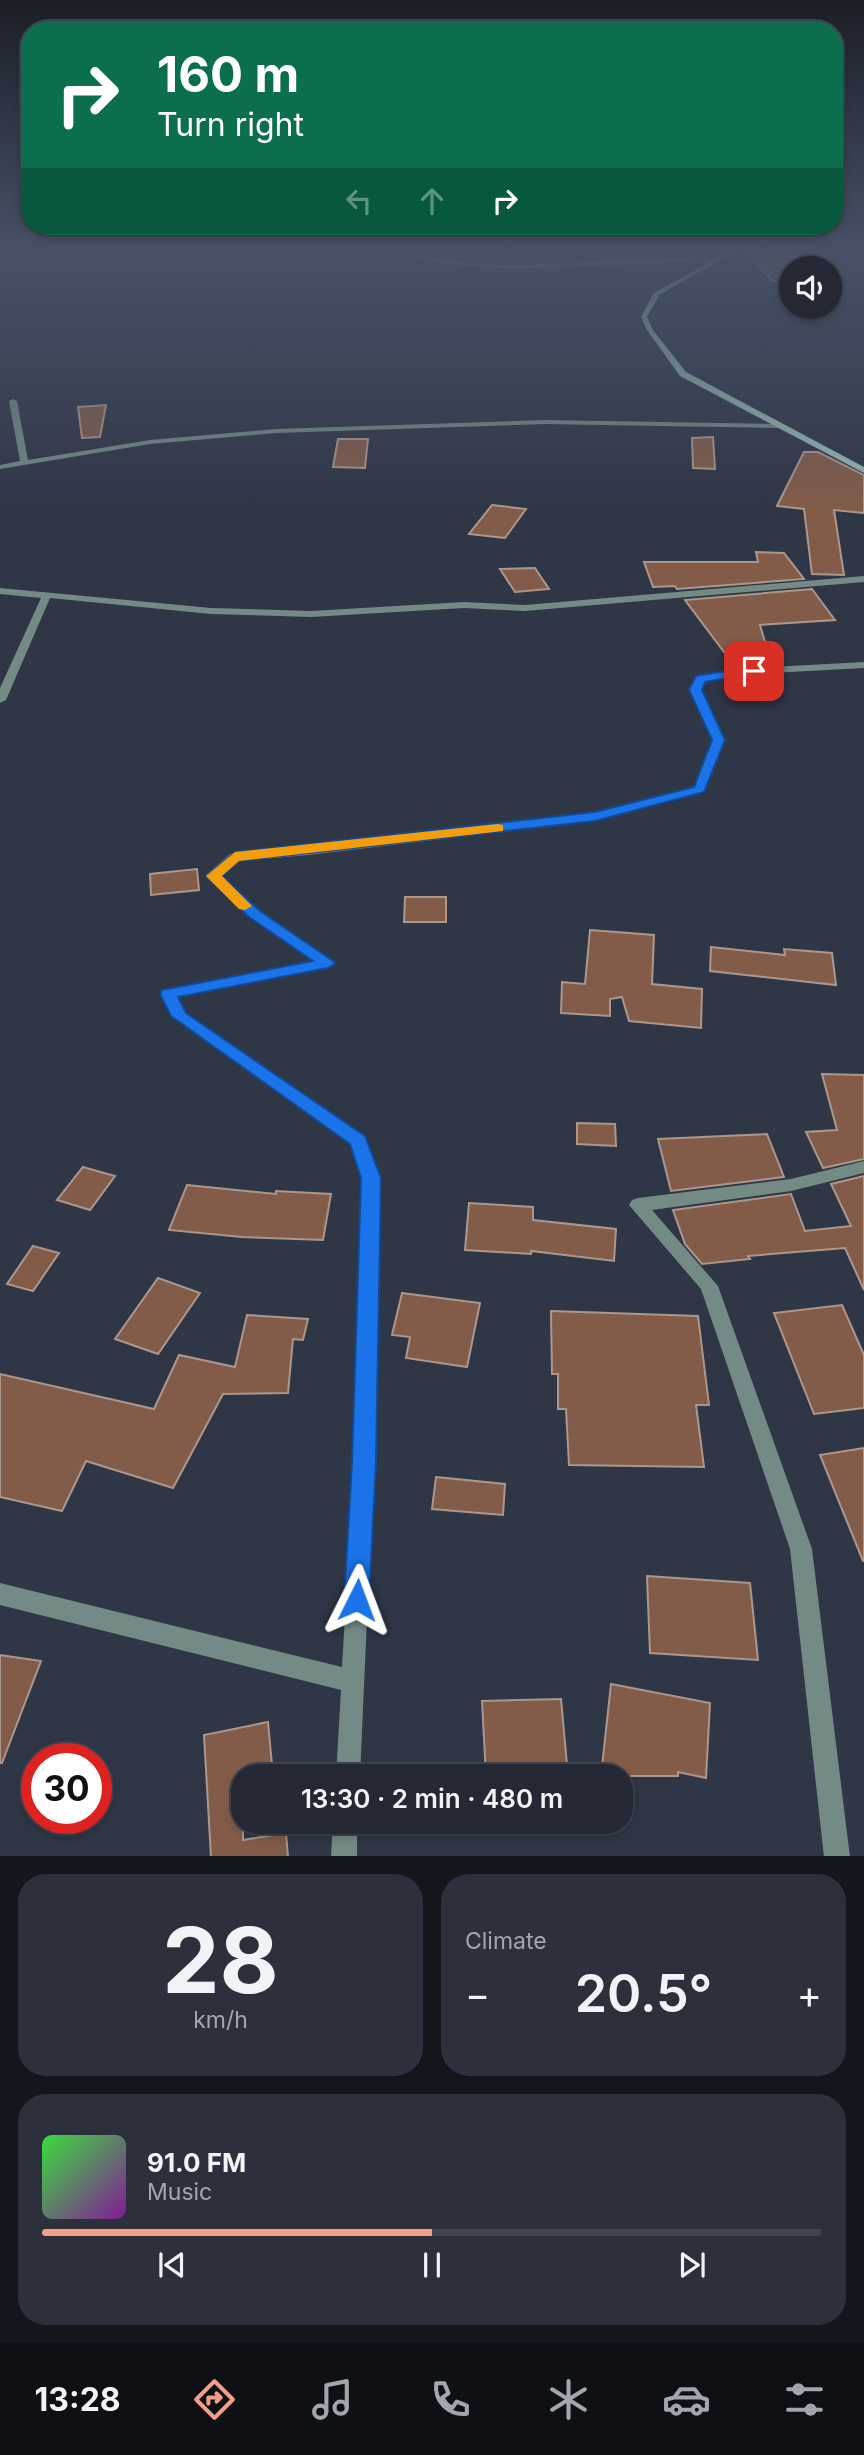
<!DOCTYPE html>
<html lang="en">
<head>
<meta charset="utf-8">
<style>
	:root { --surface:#232834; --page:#2b303c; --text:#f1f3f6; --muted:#a3a6ac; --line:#40444f; --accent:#f49e87 }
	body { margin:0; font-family:Inter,sans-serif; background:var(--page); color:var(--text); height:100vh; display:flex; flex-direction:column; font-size:26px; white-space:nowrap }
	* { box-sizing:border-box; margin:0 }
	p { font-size:23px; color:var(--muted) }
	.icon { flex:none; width:38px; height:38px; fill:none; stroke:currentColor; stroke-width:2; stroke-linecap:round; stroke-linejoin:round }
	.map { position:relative; height:1856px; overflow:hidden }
	.details { display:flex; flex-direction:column; gap:18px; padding:18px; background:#13161d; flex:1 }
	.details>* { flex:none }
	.banner { position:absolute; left:21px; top:21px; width:822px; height:214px; border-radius:28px; box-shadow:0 4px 10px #0003,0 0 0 2px var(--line); background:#0b6e4f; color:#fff; overflow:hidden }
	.buttons { position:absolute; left:779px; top:256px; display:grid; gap:14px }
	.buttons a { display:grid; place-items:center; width:63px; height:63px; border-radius:50%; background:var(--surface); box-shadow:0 4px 10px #0003,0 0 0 2px var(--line); font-size:35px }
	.speed { position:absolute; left:21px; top:1743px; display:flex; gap:14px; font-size:35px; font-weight:700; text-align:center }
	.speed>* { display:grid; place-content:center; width:91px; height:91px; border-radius:50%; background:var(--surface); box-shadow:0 4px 10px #0003,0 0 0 2px var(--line); line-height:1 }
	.speed .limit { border:10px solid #d22; background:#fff; color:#111 }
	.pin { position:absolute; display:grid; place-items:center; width:60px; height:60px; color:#fff; margin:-30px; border-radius:14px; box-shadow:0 4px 10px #0006 }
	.me { position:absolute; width:77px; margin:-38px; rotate:3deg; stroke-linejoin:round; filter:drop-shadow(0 0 5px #0008) }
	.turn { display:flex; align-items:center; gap:24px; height:147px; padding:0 21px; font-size:32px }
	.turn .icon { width:91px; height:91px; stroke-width:2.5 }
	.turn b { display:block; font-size:49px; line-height:60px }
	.lanes { display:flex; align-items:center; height:66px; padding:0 21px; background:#0003; justify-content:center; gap:35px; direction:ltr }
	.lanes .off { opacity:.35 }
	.big { font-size:52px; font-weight:600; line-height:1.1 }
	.details .card { flex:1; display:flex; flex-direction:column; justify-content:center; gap:10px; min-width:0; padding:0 24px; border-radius:28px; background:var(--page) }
	.details .dial { align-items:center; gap:0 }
	.dial b { font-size:91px; line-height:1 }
	.song { display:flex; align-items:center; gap:21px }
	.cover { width:84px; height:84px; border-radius:10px; background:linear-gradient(135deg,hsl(120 70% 55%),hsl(290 70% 35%)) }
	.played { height:7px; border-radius:4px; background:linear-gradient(90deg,var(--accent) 50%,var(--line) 50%) }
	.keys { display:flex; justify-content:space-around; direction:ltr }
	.heat { display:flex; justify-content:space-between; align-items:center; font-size:38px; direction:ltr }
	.details .tiles { flex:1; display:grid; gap:18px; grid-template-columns:1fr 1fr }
	.card:last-child { grid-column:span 2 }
	.trip { position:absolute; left:231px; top:1764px; width:402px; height:70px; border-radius:28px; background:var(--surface); box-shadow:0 4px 10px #0003,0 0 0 2px var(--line); font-weight:600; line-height:70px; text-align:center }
	.dock { display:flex; height:112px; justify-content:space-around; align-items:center; background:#0e1015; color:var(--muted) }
	.dock .icon { width:49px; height:49px }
	.dock .on { color:var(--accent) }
	.dock b { font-size:32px; color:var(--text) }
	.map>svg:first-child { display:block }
</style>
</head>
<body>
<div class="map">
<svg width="864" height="1857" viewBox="0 0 864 1857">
	<rect width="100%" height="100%" fill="#2f3646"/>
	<!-- building -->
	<path fill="#825c49" stroke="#ac978d" stroke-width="2" d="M 746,254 L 790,256 L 799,258 L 796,268 L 791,268 L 791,280 L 773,281 Z
		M 106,405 L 100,437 L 82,438 L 78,407 Z
		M 713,437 L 715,469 L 693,468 L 692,438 Z
		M 338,439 L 368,439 L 365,468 L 333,467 Z
		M 804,452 L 818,452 L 864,475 L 864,513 L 834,510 L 844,575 L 812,574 L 804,509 L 777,506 Z
		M 492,505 L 526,509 L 505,538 L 469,534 Z
		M 756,552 L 784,553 L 804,579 L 677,589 L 675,586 L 653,587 L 644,562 L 758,562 Z
		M 535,568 L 549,589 L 515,592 L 500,569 Z
		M 812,589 L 835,620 L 760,625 L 769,656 L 733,656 L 732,652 L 724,652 L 685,600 Z
		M 197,869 L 199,890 L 151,895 L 150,874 Z
		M 405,897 L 446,897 L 446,922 L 404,922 Z
		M 590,930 L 654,935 L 652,984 L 702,989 L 701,1028 L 629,1021 L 622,997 L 610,999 L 610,1016 L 561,1013 L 562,982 L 585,984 Z
		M 711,947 L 785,955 L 784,949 L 832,953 L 836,985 L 710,971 Z
		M 822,1074 L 864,1075 L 864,1159 L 823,1168 L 806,1132 L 837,1130 Z
		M 577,1123 L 615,1124 L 616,1146 L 577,1144 Z
		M 767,1134 L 784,1177 L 671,1191 L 658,1139 Z
		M 83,1167 L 115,1176 L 90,1210 L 57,1200 Z
		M 864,1176 L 864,1290 L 845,1248 L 748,1256 L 750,1259 L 702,1264 L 685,1244 L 673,1210 L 791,1194 L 805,1231 L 851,1226 L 831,1184 Z
		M 187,1185 L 276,1194 L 276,1191 L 331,1194 L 323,1240 L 242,1237 L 169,1230 Z
		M 469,1203 L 533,1207 L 533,1220 L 616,1229 L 614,1261 L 531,1251 L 531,1254 L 465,1250 Z
		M 33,1246 L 59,1253 L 33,1291 L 7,1284 Z
		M 158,1278 L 200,1293 L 158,1354 L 115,1339 Z
		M 402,1293 L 480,1303 L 467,1367 L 406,1358 L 410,1337 L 392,1335 Z
		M 842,1305 L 864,1355 L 864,1408 L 814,1414 L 774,1313 Z
		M 551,1311 L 698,1316 L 709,1405 L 696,1405 L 704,1467 L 569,1465 L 566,1409 L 558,1409 L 558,1374 L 552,1374 Z
		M 247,1315 L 308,1319 L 303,1340 L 293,1339 L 288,1393 L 223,1394 L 173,1488 L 86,1461 L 62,1511 L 0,1497 L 0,1374 L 154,1409 L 179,1355 L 235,1367 Z
		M 864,1448 L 864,1561 L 863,1561 L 820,1455 Z
		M 436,1477 L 505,1484 L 503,1515 L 432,1509 Z
		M 647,1576 L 750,1583 L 758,1660 L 650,1653 Z
		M 0,1655 L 41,1661 L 2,1763 L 0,1763 Z
		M 611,1684 L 710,1703 L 706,1778 L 678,1772 L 678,1776 L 601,1776 Z
		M 561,1699 L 568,1776 L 486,1776 L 482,1701 Z
		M 268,1722 L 273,1776 L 243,1776 L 243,1840 L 286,1833 L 288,1857 L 211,1857 L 204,1735 Z"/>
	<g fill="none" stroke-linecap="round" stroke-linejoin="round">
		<!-- street -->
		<path fill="#748a85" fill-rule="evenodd" d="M 379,251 L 467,263 L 510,265 L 674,259 L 717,261 L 510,269 L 446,264 Z
			M 13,399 L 17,401 L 28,460 L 150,440 L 276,429 L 544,420 L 781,424 L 785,426 L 781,428 L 544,424 L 276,433 L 150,444 L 0,469 L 0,465 L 20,461 L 9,401 Z
			M 864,576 L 864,582 L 525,611 L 464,608 L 311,617 L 211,614 L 50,598 L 6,700 L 0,703 L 0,688 L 41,598 L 0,594 L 0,588 L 211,608 L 311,611 L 464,602 L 525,605 Z
			M 864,662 L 864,668 L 732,675 L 705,681 L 702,690 L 724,740 L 704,792 L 595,821 L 308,855 L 239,861 L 221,876 L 259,911 L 335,963 L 328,967 L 177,997 L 185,1013 L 365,1137 L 380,1178 L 374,1463 L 360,1776 L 336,1776 L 341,1690 L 0,1605 L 0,1583 L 342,1667 L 354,1463 L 362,1178 L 352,1144 L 171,1016 L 161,994 L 163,991 L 315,961 L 249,917 L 208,879 L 206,876 L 208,873 L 230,854 L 235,853 L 308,847 L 594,813 L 695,787 L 712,740 L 690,690 L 696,677 L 732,669 Z
			M 864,1161 L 864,1173 L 791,1191 L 652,1210 L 718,1286 L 812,1549 L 850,1857 L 824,1857 L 790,1549 L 701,1289 L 629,1205 L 632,1200 L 638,1198 L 791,1179 Z
			M 333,1822 L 357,1822 L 357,1857 L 331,1857 Z"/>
		<!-- secondary -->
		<path fill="#96b9b2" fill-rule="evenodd" d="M 730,251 L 736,251 L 659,295 L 647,317 L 653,330 L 686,372 L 864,467 L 864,473 L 680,376 L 647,330 L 641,317 L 654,293 Z"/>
	</g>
	<!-- sky -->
	<linearGradient id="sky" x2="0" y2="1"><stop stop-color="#1a1e26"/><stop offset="0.49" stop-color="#475268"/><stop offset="1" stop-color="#475268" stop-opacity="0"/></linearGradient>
	<rect width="864" height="511" fill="url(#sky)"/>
	<!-- route -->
	<path fill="#1a73e8" stroke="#114b97" stroke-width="2" d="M 754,667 L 760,671 L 758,673 L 705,682 L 702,690 L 725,740 L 704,792 L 595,821 L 239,861 L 222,876 L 260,911 L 336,963 L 328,968 L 178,997 L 186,1013 L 365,1136 L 381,1178 L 376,1463 L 369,1600 L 366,1608 L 357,1612 L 348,1608 L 344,1600 L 352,1463 L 361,1178 L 350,1144 L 171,1016 L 160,994 L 162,990 L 313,961 L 249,917 L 206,876 L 235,852 L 595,812 L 694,787 L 712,740 L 689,690 L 696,676 L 700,675 Z"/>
	<!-- slow -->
	<path fill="#f59e0b" d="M 498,824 L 503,825 L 503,831 L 239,861 L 222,876 L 252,906 L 245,910 L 239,909 L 206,876 L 235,852 Z"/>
</svg>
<div class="buttons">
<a><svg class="icon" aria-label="sound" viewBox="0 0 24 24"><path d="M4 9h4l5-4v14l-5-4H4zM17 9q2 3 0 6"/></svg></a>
</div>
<div class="speed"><div class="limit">30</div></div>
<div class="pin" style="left:754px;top:671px;background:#d93025"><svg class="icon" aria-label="arrive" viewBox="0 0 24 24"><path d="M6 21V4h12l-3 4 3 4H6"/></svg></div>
<svg class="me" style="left:357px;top:1600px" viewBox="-20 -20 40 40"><path d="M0-17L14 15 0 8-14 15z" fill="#1a73e8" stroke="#fff" stroke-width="4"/></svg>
<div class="trip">13:30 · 2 min · 480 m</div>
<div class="banner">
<div class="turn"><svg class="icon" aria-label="right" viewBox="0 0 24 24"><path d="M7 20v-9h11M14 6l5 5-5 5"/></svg><div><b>160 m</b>Turn right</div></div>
<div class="lanes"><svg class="icon off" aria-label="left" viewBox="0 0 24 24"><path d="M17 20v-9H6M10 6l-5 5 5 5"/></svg><svg class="icon off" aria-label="ahead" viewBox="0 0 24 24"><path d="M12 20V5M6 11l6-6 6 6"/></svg><svg class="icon" aria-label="right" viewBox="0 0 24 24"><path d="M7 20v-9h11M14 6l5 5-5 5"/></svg></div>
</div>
</div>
<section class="details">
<div class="tiles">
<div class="card dial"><b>28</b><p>km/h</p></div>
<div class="card"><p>Climate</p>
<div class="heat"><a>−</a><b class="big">20.5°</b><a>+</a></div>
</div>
<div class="card">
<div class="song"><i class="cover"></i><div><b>91.0 FM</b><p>Music</p></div></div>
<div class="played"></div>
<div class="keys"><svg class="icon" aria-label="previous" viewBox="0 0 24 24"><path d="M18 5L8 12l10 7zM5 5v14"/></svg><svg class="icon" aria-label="pause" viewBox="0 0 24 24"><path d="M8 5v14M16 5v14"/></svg><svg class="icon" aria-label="next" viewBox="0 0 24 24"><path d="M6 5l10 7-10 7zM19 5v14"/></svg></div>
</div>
</div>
</section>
<nav class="dock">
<b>13:28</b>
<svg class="icon on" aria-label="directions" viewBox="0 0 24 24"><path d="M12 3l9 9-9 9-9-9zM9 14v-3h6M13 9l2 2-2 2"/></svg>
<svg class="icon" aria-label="music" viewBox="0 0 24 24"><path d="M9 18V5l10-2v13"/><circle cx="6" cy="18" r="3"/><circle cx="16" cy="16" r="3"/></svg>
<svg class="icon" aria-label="phone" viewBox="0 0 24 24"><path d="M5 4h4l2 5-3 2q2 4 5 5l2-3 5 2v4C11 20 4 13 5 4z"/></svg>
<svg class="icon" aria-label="climate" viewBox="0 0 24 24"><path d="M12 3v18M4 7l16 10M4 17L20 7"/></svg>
<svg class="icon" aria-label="car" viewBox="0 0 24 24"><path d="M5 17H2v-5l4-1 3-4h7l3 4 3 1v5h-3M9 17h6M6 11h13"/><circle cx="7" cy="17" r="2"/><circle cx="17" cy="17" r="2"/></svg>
<svg class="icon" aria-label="filters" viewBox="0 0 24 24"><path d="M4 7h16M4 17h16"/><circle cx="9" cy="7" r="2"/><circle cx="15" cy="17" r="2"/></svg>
</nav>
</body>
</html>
